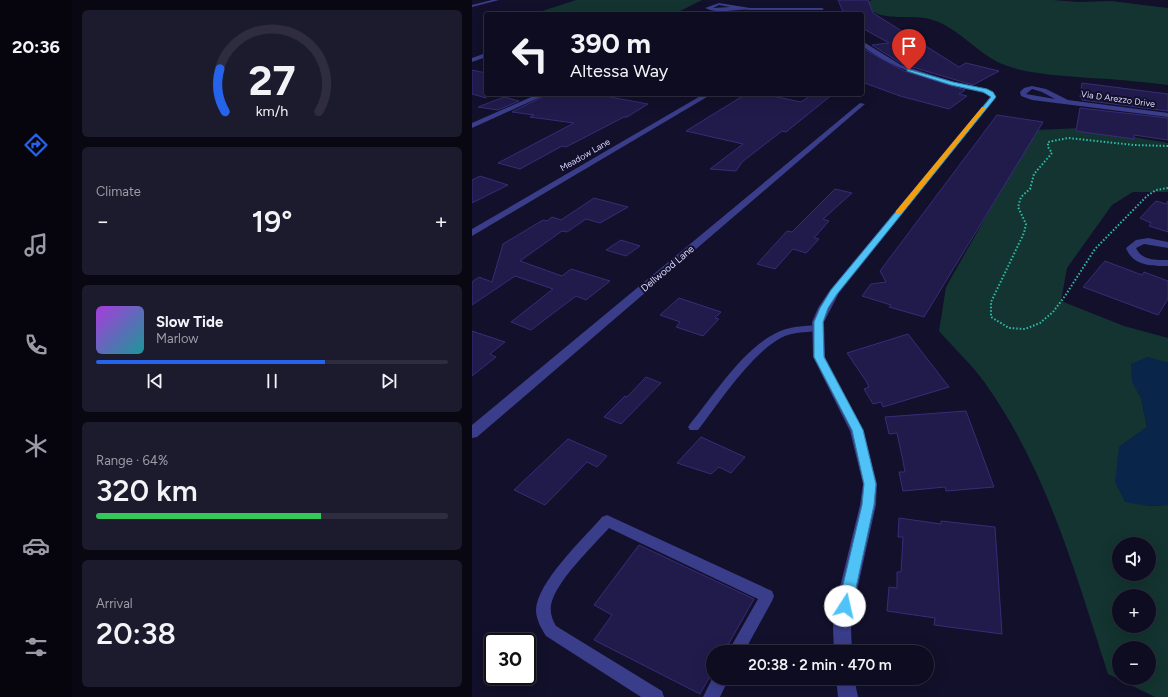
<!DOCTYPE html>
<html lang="en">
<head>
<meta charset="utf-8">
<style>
	:root { --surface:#0e0c20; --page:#1c1a2d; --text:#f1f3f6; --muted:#9b9ba5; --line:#2e2c3e; --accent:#2563eb }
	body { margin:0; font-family:Figtree,sans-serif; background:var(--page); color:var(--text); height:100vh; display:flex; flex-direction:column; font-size:15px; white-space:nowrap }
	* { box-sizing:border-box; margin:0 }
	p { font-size:13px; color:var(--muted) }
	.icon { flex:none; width:22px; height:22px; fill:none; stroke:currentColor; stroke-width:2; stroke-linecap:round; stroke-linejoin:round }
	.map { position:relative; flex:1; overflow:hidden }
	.panel { display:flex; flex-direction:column; gap:10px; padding:10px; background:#080712; width:400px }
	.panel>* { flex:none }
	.guide { position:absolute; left:12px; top:12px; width:380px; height:84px; border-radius:4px; box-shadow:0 4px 16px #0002,0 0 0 1px var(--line); background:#0e0c20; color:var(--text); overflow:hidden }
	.fabs { position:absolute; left:640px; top:537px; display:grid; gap:8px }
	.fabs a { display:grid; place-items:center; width:44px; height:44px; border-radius:50%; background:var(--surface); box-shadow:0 4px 16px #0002,0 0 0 1px var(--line); font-size:20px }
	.speed { position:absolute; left:12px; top:633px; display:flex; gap:8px; font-size:20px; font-weight:700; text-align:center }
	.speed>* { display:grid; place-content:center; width:52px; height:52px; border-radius:50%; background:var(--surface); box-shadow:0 4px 16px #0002,0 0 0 1px var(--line); line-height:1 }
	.speed .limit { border:2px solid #111; border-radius:6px; background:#fff; color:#111 }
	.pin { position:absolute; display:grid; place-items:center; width:34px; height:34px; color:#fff; margin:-41px -17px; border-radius:50% 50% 50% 0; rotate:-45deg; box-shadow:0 0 4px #0007 }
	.pin .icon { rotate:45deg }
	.me { position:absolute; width:44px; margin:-22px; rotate:10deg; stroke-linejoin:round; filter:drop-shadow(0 0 3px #0008) }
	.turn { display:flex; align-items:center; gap:14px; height:84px; padding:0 20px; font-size:18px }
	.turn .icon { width:52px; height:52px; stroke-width:2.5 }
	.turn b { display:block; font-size:28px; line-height:34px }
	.big { font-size:30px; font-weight:600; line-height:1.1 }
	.panel .widget { flex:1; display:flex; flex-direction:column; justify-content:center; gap:6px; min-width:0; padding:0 14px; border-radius:6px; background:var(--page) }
	.panel .dial { align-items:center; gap:0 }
	.dial svg { height:104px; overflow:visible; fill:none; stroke:var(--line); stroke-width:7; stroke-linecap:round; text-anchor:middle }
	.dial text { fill:var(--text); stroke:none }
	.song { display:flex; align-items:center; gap:12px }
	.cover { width:48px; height:48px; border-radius:6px; background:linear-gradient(135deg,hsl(280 70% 55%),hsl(180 70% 35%)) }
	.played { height:4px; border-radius:2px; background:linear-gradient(90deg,var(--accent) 65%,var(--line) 65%) }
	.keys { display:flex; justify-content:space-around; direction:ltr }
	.heat { display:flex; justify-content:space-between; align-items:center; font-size:22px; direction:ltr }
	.charge { height:6px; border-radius:3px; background:linear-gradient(90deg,#34c759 64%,var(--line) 0) }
	.trip { position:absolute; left:234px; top:645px; width:228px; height:40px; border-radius:20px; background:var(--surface); box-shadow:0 4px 16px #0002,0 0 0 1px var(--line); font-weight:600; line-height:40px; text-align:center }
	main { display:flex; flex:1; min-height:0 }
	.menu { display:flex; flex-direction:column; width:72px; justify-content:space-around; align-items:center; background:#06050d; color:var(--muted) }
	.menu .icon { width:28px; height:28px }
	.menu .active { color:var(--accent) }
	.menu b { font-size:18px; color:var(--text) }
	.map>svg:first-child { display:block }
</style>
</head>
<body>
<main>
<nav class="menu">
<b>20:36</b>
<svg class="icon active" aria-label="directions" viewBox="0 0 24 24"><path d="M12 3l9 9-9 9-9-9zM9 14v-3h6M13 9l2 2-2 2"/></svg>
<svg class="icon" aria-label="music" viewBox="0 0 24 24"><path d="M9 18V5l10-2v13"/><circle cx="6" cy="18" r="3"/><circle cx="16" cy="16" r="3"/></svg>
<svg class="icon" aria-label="phone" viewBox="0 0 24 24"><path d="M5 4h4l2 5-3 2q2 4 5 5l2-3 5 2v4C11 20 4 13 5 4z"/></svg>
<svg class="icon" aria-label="climate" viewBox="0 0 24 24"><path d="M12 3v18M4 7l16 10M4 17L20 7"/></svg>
<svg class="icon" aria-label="car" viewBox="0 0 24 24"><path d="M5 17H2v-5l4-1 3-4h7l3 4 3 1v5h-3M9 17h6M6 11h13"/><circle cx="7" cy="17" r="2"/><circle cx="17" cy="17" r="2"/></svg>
<svg class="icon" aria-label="filters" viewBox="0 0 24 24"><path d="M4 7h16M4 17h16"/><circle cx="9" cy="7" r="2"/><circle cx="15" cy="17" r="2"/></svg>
</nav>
<section class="panel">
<div class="widget dial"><svg viewBox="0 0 100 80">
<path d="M14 69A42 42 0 1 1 86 69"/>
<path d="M14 69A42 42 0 0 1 10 36" stroke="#2563eb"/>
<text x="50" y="56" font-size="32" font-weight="700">27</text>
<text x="50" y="72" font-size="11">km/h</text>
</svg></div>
<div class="widget"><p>Climate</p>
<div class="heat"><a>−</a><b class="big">19°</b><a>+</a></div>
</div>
<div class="widget">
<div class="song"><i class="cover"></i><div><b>Slow Tide</b><p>Marlow</p></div></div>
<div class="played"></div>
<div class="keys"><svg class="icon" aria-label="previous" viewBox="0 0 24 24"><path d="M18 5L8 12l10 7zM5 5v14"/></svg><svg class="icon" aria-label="pause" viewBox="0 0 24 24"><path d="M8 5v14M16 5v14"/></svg><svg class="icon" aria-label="next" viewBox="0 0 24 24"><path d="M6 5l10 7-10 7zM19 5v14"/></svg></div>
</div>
<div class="widget"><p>Range · 64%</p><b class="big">320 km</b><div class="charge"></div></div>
<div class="widget"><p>Arrival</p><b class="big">20:38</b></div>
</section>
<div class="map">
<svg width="696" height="697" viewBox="0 0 696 697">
	<rect width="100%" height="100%" fill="#12102a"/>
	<!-- green -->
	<path fill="#133430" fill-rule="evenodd" d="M 104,0 L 230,0 L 208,11 L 207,14 L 61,14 Z
		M 400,0 L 581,0 L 606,2 L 639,1 L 696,8 L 696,85 C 670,82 643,79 617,78 C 589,75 557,75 530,64 C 506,54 488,29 461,20 C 438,12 410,25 391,4 Z
		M 610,128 L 696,143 L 696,192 L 661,192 L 640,205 L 595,268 L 589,301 L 652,326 L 696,338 L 696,363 L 675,357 L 660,381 L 669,398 L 675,427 L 647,447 L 676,506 L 696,505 L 696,697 L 683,697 L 636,674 C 604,575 575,470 513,383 C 500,365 482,348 467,331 L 474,287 L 563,130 ZM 647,544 L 677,544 L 677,574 L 647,574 ZM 647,596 L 677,596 L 677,626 L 647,626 ZM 647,648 L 677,648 L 677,678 L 647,678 Z"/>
	<!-- water -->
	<path fill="#09264a" d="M 675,357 L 696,363 L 696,505 L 676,506 L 653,502 L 643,482 L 647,447 L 675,427 L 669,398 L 660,381 L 659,364 Z"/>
	<!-- building -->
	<path fill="#211b4b" stroke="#362d78" d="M 366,0 L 396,0 L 401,13 L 487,67 L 494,63 L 527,71 L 501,85 L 430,64 L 400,45 L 417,43 L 390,28 L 390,14 L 372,14 Z
		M 390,48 L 432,71 L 493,90 L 487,94 L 495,96 L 477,109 L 428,96 L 390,82 Z
		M 0,70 L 14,73 L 14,98 L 0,94 Z
		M 610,83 L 696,94 L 696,111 L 610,100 L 610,97 L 608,97 Z
		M 76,94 L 122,94 L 176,104 L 155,117 L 152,117 L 94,147 L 90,146 L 48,169 L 26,163 L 102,123 L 58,117 L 62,115 L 40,112 Z
		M 274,94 L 291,94 L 329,102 L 341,94 L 361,94 L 314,132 L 310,131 L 270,162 L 264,171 L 238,169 L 271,144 L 214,131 Z
		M 32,97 L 47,101 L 26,110 L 6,107 Z
		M 608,108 L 696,118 L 696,140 L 662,135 L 662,139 L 604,131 Z
		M 525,115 L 571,122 L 452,317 L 417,307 L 419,305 L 390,296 L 399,284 L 414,282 L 408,271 Z
		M 8,176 L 36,185 L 0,203 L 0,180 Z
		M 363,189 L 380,193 L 351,219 L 357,221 L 342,238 L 347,239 L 334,253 L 321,249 L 303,269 L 285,264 L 315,231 L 320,232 Z
		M 122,198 L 156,207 L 128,223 L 114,219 L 95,232 L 90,231 L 48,261 L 90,276 L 99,269 L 138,281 L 114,300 L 104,296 L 59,330 L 39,322 L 81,289 L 43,276 L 0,305 L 0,282 L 7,277 L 20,282 L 31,244 L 71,220 L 75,221 L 80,217 L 89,220 Z
		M 684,201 L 694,204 L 696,201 L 696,232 L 677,226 L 679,223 L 668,218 Z
		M 149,240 L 168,246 L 154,256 L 134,250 Z
		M 633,261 L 670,275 L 672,272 L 696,281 L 696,299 L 686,315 L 611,287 Z
		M 207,298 L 249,312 L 243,318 L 247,319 L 231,336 L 204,327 L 208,322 L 188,315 Z
		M 0,331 L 33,342 L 18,354 L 24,357 L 0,376 Z
		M 436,334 L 477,387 L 411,407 L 409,402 L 401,404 L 392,389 L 397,387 L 394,381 L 375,353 Z
		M 174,377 L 189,383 L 149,424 L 132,417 L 153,396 L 155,397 Z
		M 494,411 L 522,487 L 474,491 L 473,487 L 431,491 L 427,472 L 433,472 L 431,461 L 425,433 L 417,434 L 413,417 Z
		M 229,437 L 273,457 L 259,473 L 247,467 L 239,474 L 205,463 Z
		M 96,439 L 135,456 L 125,467 L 115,462 L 73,505 L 42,490 Z
		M 427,518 L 469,524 L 469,521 L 523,527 L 530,634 L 462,625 L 463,618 L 415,611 L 417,587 L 425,588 L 425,572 L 429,572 L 431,537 L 426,537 Z
		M 167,545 L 282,599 L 252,652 L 241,652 L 241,671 L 228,694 L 122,640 L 140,615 L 122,605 Z"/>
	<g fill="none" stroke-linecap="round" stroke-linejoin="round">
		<!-- path -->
		<path stroke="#2dbfab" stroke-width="2" stroke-dasharray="1.5 2" stroke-linecap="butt" d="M 696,146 L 662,145 L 596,138 L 576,142 L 576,147 L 580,153 L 562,174 L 558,189 L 549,197 L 546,207 L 554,224 L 552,233 L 519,302 L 519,317 L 537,328 L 553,329 L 568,323 L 581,312 L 593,296 L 623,249 L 675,196 L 684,190 L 696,188"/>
		<!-- lane -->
		<path fill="#3a3d8a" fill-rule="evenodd" d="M 20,0 L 27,0 L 0,7 L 0,5 Z
			M 346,325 L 351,328 L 349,330 C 337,333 325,331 313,336 C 282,349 247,403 226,430 L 218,430 L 216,427 L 218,424 C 242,395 270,350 304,333 C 317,326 332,326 346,325 Z
			M 135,515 L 300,591 L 302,596 L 300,601 L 272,652 L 256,652 L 286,599 L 137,528 C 120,547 84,581 79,605 C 78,613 80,619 84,626 L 190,691 L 192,697 L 169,697 L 74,636 C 69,628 64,619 64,610 C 65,582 112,538 130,517 Z
			M 241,677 L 257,678 L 248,697 L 231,697 Z"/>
		<!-- street -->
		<path fill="#3a3d8a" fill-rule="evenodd" d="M 247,3 L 278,8 L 350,8 L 352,9 L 350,10 L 278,10 C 264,8 246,15 233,8 ZM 247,5 L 258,7 L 241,8 Z
			M 390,41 L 429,65 L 482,82 L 521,92 L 524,97 L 367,293 L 352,322 L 353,357 L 392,431 L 405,484 L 404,505 L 384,595 L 379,628 L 380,652 L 362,652 L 361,628 L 366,595 L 388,505 L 391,484 L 378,431 L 341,357 L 340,322 L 346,308 L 358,290 L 518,97 L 516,94 L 511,93 C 468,83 426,72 390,46 Z
			M 14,53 L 14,57 L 0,62 L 0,58 Z
			M 560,86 L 574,89 L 596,100 L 696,113 L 696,117 L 560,100 L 549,96 L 548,92 L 552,88 ZM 560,89 L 570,92 L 583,99 L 554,94 Z
			M 66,94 L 75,94 L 0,128 L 0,123 Z
			M 232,94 L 240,94 L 0,236 L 0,229 Z
			M 388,103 L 393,104 L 5,437 L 0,438 L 0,425 Z
			M 676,238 L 696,242 L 696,248 L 672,244 L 664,248 C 670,261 684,260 696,260 L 696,266 C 679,266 661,266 654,248 L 664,240 Z
			M 364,678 L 382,678 L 386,697 L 366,697 Z"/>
	</g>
	<!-- route -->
	<path fill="#4fc3f7" stroke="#337fa1" d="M 435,69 L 481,82 L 515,89 L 521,92 L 524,97 L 365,294 L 356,308 L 351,322 L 352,357 L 391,430 L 404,484 L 402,505 L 380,606 L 378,610 L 373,612 L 368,610 L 366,606 L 390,505 L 392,484 L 380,430 L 342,357 L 342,322 L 348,308 L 359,290 L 519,97 L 511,92 L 479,85 L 435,71 Z"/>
	<!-- slow -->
	<path fill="#f59e0b" d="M 510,107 L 514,108 L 429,214 L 424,214 L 424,211 Z"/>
	<g text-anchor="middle" stroke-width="4" stroke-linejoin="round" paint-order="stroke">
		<!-- far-street labels -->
		<g font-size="9" fill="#dad9ff" stroke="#12102a">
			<text transform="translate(646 99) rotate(8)" y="3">Via D Arezzo Drive</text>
			<text transform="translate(113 155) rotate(-30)" y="3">Meadow Lane</text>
		</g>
		<!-- street labels -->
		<g font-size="10" fill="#dad9ff" stroke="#12102a">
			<text transform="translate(195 268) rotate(-40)" y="4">Dellwood Lane</text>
		</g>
	</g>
</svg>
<div class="fabs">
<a><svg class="icon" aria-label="sound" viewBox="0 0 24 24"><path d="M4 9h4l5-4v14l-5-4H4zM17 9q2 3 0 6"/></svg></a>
<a>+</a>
<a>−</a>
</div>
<div class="speed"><div class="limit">30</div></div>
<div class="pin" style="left:437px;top:70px;background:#d93025"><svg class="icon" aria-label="arrive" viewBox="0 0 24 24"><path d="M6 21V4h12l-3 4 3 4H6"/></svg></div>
<svg class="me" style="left:373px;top:606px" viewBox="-20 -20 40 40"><circle r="19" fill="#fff"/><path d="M0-13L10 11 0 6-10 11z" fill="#4fc3f7"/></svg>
<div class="trip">20:38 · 2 min · 470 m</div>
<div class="guide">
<div class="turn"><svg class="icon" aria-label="left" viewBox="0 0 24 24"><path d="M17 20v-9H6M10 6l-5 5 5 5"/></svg><div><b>390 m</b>Altessa Way</div></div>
</div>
</div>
</main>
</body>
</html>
